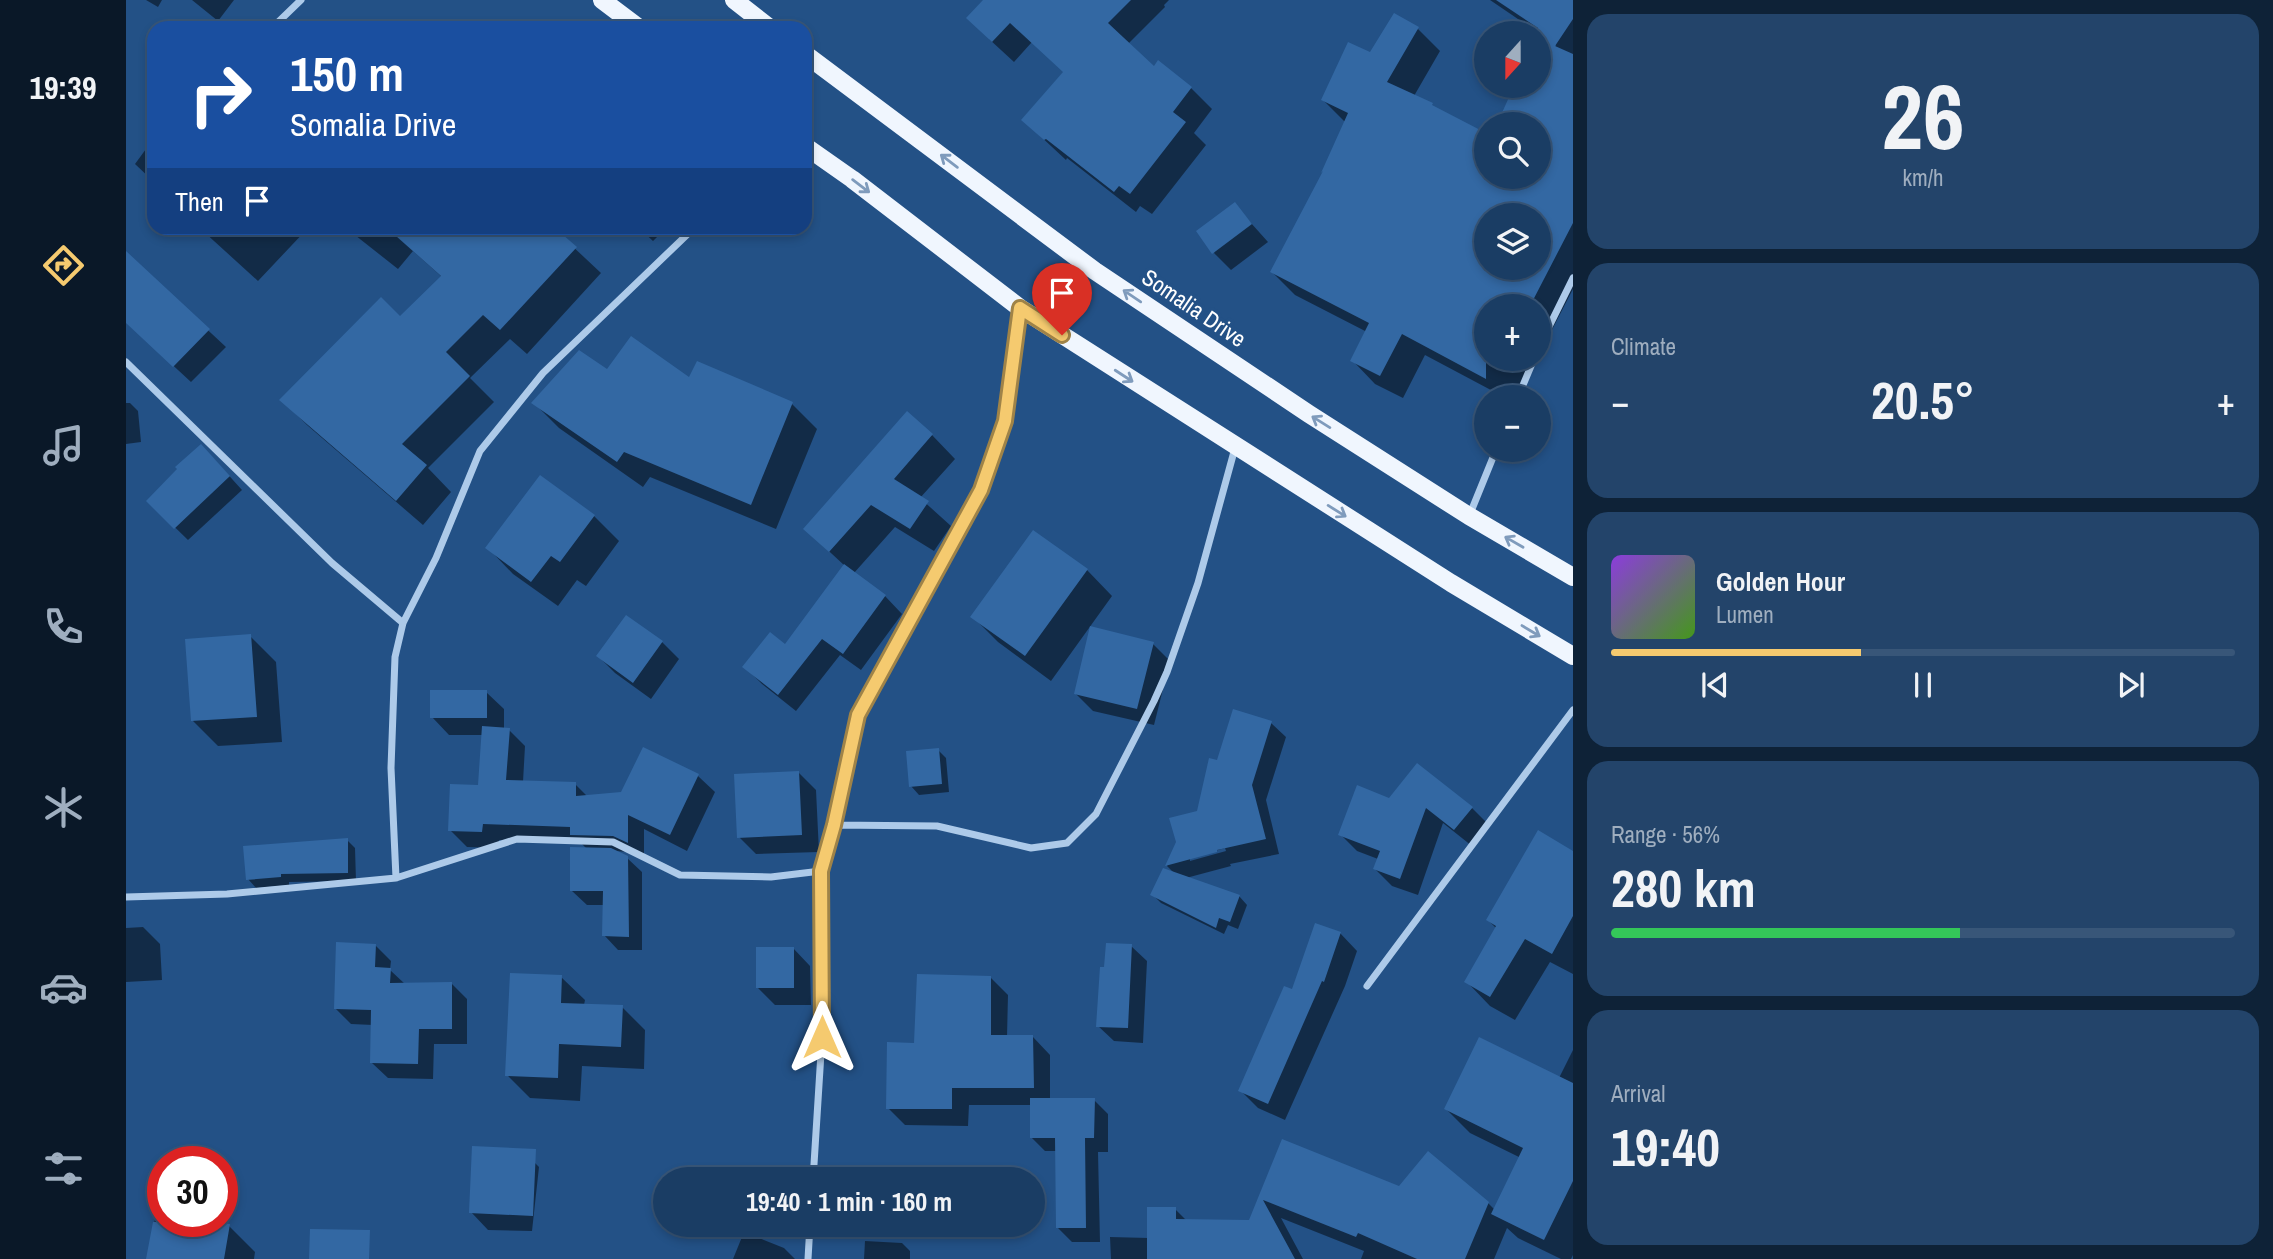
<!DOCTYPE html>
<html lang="en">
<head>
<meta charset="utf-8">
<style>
	:root { --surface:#1a3d64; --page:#23446a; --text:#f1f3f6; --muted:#9faebf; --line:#385678; --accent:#f5ca6f }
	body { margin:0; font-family:"Archivo Narrow",sans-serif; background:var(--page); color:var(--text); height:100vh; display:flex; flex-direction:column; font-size:26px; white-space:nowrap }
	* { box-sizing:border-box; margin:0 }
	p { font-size:23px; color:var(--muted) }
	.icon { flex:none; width:38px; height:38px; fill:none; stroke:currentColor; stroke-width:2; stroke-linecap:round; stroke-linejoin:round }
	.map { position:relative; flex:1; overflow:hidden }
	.details { display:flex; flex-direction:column; gap:14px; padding:14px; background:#0e2237; width:700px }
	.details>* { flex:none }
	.banner { position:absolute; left:21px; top:21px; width:665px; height:214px; border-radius:21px; box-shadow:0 4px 10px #0003,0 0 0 2px var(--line); background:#1a4fa0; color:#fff; overflow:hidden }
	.needle { width:46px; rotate:201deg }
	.buttons { position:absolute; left:1348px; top:21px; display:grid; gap:14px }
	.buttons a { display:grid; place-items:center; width:77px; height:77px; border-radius:50%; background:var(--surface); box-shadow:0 4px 10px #0003,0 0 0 2px var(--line); font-size:35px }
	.speed { position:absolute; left:21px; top:1146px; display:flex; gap:14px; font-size:35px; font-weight:700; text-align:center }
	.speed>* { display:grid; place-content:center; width:91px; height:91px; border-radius:50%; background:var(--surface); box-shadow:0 4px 10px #0003,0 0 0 2px var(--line); line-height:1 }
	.speed .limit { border:10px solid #d22; background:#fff; color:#111 }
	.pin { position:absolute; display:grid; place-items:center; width:60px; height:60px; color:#fff; margin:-72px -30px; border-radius:50% 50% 50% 0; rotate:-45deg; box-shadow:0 0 7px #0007 }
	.pin .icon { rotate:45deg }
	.me { position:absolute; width:77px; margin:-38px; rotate:0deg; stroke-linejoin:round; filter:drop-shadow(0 0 5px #0008) }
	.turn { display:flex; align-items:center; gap:24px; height:147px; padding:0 28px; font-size:32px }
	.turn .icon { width:91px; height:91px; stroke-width:2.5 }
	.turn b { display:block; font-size:49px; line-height:60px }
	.then { display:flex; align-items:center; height:66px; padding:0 28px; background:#0003; gap:14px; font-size:26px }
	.big { font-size:52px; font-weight:800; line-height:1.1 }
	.details .card { flex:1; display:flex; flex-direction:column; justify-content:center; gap:10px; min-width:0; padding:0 24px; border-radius:21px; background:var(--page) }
	.details .dial { align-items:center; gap:0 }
	.dial b { font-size:91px; line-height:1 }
	.song { display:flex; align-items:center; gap:21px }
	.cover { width:84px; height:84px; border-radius:10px; background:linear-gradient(135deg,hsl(270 70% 55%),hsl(100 70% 35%)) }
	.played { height:7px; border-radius:4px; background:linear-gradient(90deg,var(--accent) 40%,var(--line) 40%) }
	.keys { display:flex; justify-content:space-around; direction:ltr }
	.heat { display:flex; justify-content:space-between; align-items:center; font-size:38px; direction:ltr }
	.charge { height:10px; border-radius:5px; background:linear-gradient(90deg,#34c759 56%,var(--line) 0) }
	.trip { position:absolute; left:527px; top:1167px; width:392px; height:70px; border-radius:35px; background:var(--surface); box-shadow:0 4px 10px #0003,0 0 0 2px var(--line); font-weight:800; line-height:70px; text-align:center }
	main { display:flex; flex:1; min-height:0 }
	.dock { display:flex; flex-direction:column; width:126px; justify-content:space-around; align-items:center; background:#0a1828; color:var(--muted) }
	.dock .icon { width:49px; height:49px }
	.dock .selected { color:var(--accent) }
	.dock b { font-size:32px; color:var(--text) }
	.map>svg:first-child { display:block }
</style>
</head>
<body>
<main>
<nav class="dock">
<b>19:39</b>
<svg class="icon selected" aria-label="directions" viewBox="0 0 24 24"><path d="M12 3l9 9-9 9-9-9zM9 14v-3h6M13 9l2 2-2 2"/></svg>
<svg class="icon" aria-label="music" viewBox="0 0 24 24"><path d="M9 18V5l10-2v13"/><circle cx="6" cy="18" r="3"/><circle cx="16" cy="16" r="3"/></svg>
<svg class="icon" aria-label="phone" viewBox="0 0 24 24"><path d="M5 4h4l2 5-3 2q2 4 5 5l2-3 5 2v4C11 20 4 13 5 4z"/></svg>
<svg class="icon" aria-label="climate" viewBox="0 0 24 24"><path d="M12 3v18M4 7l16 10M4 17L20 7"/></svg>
<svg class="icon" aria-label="car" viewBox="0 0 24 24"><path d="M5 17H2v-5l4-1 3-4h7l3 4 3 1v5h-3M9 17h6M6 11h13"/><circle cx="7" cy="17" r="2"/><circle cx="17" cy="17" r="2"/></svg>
<svg class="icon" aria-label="filters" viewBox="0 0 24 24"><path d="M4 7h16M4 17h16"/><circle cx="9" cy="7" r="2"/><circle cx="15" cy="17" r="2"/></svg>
</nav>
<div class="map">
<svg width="1447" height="1259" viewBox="0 0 1447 1259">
	<rect width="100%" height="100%" fill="#235186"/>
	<!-- shadow -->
	<path fill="#0007" fill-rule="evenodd" d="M 20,0 L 36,0 L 32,7 Z
		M 66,0 L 108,0 L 92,21 Z
		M 859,0 L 1043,0 L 1038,5 L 1039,7 L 1002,44 L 1028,68 L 1032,63 L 1065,88 L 1086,109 L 1068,133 L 1080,145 L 1026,214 L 1014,206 L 1010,212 L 941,158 L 940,160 L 897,120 L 938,72 L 906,42 L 888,62 L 863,39 Z
		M 1364,0 L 1447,0 L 1447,289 L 1412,357 L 1412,306 L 1360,306 L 1360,359 L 1411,359 L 1391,397 L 1378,397 L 1299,355 L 1277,398 L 1249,384 L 1227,361 L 1241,332 L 1169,295 L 1146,272 L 1198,173 L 1220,123 L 1197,100 L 1245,54 L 1292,29 L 1314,51 L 1288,96 L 1311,109 L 1360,177 L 1412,177 L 1412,124 L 1373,124 L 1391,86 L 1412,86 L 1430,45 ZM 1360,215 L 1412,215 L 1412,268 L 1360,268 Z
		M 178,21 L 186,28 L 173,28 Z
		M 28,138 L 28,182 L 9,164 Z
		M 1108,204 L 1142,242 L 1105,270 L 1088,253 Z
		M 28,205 L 28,218 L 21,212 Z
		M 37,228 L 182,228 L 132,281 L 77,231 L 46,236 Z
		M 220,228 L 427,228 L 475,273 L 401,354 L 384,339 L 344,378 L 368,402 L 302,468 L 325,492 L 297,525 L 181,425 L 156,400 L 274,319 L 316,277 L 287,251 L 272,269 Z
		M 513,228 L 540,228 L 527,241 Z
		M 0,254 L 100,347 L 65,382 L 0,322 Z
		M 482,372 L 564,379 L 666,404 L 691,429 L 650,529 L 524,477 L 517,487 L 433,428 L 408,403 Z
		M 0,403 L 4,403 L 12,411 L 15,442 L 0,444 Z
		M 806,435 L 829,459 L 794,498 L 825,526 L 808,551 L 769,527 L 728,573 L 759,596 L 776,614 L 735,670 L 714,655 L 670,711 L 636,684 L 619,667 L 659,646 L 719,566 L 679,529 Z
		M 88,459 L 116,490 L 62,540 L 22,501 Z
		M 468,516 L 493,541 L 460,586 L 451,580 L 432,606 L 387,574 L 362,548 Z
		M 908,533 L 961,570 L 986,596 L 925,681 L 872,642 L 847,617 Z
		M 124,636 L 150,662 L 156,742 L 92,746 L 67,721 Z
		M 536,642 L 553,659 L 525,699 L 489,673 L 472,656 Z
		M 1027,644 L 1044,661 L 1028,725 L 967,711 L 950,694 Z
		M 360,692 L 378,709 L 378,729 L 383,730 L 399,746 L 397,782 L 449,784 L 462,797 L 497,793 L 518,750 L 572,776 L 589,792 L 561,851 L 518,829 L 518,857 L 505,852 L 488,851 L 501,858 L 516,872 L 516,950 L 492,950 L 478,935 L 479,905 L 461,905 L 446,891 L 461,849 L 455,843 L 373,840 L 372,848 L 341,847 L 324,830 L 353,787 L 357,735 L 323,735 L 306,717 Z
		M 1145,723 L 1160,737 L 1140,800 L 1153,854 L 1104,864 L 1105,866 L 1060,878 L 1113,896 L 1121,905 L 1112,929 L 1102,925 L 1098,934 L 1035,903 L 1027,895 L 1049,874 L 1041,866 L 1052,843 L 1073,812 L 1093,762 ZM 1099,848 L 1100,851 L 1064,861 L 1064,858 Z
		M 812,750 L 820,758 L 823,792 L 793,795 L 785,786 Z
		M 673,773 L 690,790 L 693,852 L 630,854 L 613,837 Z
		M 1264,800 L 1346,808 L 1363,825 L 1346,846 L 1317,823 L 1292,895 L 1266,886 L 1249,869 L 1252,859 L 1231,851 L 1214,834 Z
		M 221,840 L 229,848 L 230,881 L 163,882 L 163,885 L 130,888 L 122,879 Z
		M 1447,853 L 1447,974 L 1424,962 L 1389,1020 L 1364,1006 L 1340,981 L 1371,929 L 1362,920 Z
		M 17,927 L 34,944 L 36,980 L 0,982 L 0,928 Z
		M 1214,933 L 1231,951 L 1219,986 L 1159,1120 L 1132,1108 L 1114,1090 L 1167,992 Z
		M 249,945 L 265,961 L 264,970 L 279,984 L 326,984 L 341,999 L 341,1044 L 308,1044 L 307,1079 L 262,1078 L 246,1063 L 247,1025 L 225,1024 L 209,1008 Z
		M 1005,946 L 1021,961 L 1017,1043 L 988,1041 L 972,1026 Z
		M 667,948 L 684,966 L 685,1005 L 649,1005 L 632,988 Z
		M 435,977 L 459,1000 L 458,1005 L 496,1007 L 519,1030 L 518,1069 L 456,1066 L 454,1101 L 404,1098 L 381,1075 Z
		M 865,978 L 882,995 L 881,1037 L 907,1037 L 924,1055 L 924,1100 L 968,1100 L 982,1114 L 982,1152 L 972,1152 L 974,1242 L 946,1242 L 932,1228 L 931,1151 L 919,1151 L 905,1137 L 906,1105 L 843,1105 L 842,1126 L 779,1125 L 762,1108 L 790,1044 Z
		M 1447,1050 L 1447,1255 L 1445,1259 L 1435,1259 L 1392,1238 L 1381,1228 L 1368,1259 L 1235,1259 L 1238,1251 L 1155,1218 L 1177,1259 L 985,1259 L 984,1237 L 1023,1238 L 1049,1209 L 1061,1221 L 1124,1221 L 1157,1141 L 1273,1188 L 1362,1203 L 1369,1210 L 1395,1158 L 1344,1133 L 1320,1109 L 1433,1078 Z
		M 396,1150 L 413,1167 L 406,1231 L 362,1230 L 345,1212 Z
		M 30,1213 L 37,1214 L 37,1222 L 78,1222 L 103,1226 L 129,1252 L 128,1259 L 22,1259 Z
		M 618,1232 L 658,1248 L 669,1259 L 607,1259 Z
		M 739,1241 L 776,1243 L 784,1251 L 784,1259 L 738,1259 Z"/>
	<!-- building -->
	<path fill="#3368a3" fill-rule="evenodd" d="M 857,0 L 1005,0 L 982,23 L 1028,66 L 1032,60 L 1066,87 L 1047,112 L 1060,122 L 1004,194 L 993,186 L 988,192 L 920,139 L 918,140 L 895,120 L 937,72 L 884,23 L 866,42 L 840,18 Z
		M 1370,0 L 1447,0 L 1447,19 L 1429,46 L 1447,54 L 1447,223 L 1404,306 L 1360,306 L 1360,379 L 1276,334 L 1254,376 L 1224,361 L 1243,323 L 1144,272 L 1197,171 L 1195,173 L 1222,113 L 1195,100 L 1222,42 L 1244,52 L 1268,13 L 1293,27 L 1261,82 L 1307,103 L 1306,105 L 1360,133 L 1360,177 L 1412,177 L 1412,124 L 1371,124 L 1388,86 L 1412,86 L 1412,28 ZM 1360,215 L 1412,215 L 1412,268 L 1360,268 Z
		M 1109,202 L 1126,224 L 1086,254 L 1070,231 Z
		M 261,228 L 429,228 L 451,247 L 374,330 L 357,315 L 320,352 L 344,376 L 276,444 L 301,465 L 270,501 L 153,400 L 255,297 L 274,316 L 315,276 Z
		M 0,251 L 84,329 L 47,367 L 0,323 Z
		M 505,336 L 563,377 L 571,361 L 667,402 L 625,505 L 498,452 L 491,462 L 405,403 L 453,350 L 481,369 Z
		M 781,411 L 807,434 L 768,479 L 803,501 L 784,529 L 745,505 L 703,552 L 677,529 Z
		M 75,444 L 104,476 L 48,529 L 20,501 L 51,469 L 49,467 Z
		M 414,475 L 469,515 L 434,562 L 425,556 L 405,582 L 359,548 Z
		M 907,530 L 962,569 L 899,656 L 844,617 Z
		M 718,564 L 760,595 L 717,654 L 696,639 L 652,695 L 616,667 L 644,632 L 659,644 Z
		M 500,615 L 537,641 L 507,683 L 470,656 Z
		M 964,626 L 1028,642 L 1011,709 L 948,694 Z
		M 125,634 L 131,717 L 65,721 L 59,639 Z
		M 304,690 L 361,690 L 361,718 L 304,718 Z
		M 1107,709 L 1146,721 L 1126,785 L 1140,839 L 1091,850 L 1091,852 L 1039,866 L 1050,842 L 1043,818 L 1071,811 L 1083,758 L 1091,760 Z
		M 356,726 L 384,728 L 380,780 L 450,782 L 450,796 L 495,792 L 517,747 L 573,774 L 544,835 L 502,815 L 502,843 L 487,836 L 444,835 L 444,827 L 357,824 L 356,832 L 322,831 L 324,784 L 352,785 Z
		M 813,748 L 816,784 L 783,787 L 780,751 Z
		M 1291,763 L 1347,807 L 1328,830 L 1300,808 L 1274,879 L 1247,869 L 1254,851 L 1212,835 L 1231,785 L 1263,798 Z
		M 673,771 L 676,835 L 611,838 L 608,774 Z
		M 1412,830 L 1447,851 L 1447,916 L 1426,954 L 1399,939 L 1364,997 L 1338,982 L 1370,926 L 1360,920 Z
		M 222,838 L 222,873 L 155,874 L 155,877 L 120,880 L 117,846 Z
		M 444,847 L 485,848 L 502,856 L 503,937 L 476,936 L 477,891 L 444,891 Z
		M 1037,868 L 1114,895 L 1104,922 L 1093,918 L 1090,928 L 1024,895 Z
		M 1189,923 L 1215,932 L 1198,982 L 1196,981 L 1142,1104 L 1112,1091 L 1158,986 L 1166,989 Z
		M 210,942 L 250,944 L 249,967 L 265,968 L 264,983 L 326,982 L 326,1029 L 293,1029 L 292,1064 L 244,1063 L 245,1010 L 208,1009 Z
		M 980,943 L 1006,944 L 1002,1028 L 970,1027 L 974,967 L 978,967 Z
		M 630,947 L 668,947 L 668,988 L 630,988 Z
		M 384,973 L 436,975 L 435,1003 L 497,1005 L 495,1047 L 433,1044 L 432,1078 L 379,1076 Z
		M 791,974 L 865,976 L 865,1035 L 907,1035 L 908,1088 L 826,1088 L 826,1109 L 760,1109 L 761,1042 L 788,1043 Z
		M 1353,1037 L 1447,1083 L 1447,1181 L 1418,1240 L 1365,1214 L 1397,1148 L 1318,1109 Z
		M 904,1098 L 969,1098 L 968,1138 L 959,1138 L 960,1228 L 930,1228 L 929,1138 L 904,1138 Z
		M 1156,1139 L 1273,1186 L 1302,1151 L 1363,1202 L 1339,1259 L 1291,1259 L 1232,1233 L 1230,1237 L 1137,1200 L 1169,1259 L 1021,1259 L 1021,1207 L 1050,1207 L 1050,1219 L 1123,1220 Z
		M 346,1146 L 410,1149 L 407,1216 L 343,1213 Z
		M 27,1222 L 88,1222 L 104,1224 L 98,1259 L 20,1259 Z
		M 184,1229 L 244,1230 L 243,1259 L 183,1259 Z"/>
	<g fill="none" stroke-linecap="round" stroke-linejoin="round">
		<!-- street -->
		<path stroke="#adcae9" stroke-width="7" d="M 146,28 L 175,0
			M 1412,349 L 1447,278
			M 0,362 L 206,563 L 277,623
			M 1392,397 L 1408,359
			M 1344,514 L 1370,450
			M 708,825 L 811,826 L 905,848 L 941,843 L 970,814 L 1028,701 L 1041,672 L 1072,583 L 1109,448
			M 270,878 L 265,768 L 269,657 L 277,623 L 310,558 L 354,451 L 417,373 L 568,228
			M 0,897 L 101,894 L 270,878 L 391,839 L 487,842 L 554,875 L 645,877 L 695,871
			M 1241,986 L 1447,710
			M 687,1180 L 696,1037 L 695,871 L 708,825 L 732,715 L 855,490 L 879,421 L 894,309
			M 682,1259 L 684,1225"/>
		<!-- primary -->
		<path stroke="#f0f6fe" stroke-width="18" d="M 476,0 L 513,28
			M 608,0 L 644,28
			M 679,54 L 969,271 L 1183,414 L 1343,516 L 1447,577
			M 679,146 L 726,179 L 894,308 L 1325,583 L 1447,656"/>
	</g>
	<!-- one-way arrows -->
	<defs><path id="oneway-shaft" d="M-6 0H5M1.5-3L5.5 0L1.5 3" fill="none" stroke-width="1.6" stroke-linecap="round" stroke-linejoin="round" transform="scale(1.75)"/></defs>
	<g stroke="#7f9bbc">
		<use href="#oneway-shaft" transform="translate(823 161) rotate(-143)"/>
		<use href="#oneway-shaft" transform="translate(735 186) rotate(37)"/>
		<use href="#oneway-shaft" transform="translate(1006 296) rotate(-146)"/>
		<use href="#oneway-shaft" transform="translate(998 376) rotate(33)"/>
		<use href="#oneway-shaft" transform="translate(1195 422) rotate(-148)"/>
		<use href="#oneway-shaft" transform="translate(1211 511) rotate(32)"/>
		<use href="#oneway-shaft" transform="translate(1388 542) rotate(-150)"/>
		<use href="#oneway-shaft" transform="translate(1405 631) rotate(31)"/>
	</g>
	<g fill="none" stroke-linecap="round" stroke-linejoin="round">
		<defs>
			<path id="route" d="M 696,1037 L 695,871 L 708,825 L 732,715 L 855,490 L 879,421 L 894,308 L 936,335"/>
		</defs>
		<!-- route casing -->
		<use href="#route" stroke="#9f8348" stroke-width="18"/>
		<!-- route -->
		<use href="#route" stroke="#f5ca6f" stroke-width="12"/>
	</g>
	<g text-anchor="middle" stroke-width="7" stroke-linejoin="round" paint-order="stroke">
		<!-- street labels -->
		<g font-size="23" fill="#fff" stroke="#235186">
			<text transform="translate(1068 308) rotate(34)" y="8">Somalia Drive</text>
		</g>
	</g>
</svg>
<div class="buttons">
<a><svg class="needle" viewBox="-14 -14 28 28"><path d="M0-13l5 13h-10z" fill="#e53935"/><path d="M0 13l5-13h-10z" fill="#9faebf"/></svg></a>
<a><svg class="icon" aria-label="search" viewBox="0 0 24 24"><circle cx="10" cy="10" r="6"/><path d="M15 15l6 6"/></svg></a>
<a><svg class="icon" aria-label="layers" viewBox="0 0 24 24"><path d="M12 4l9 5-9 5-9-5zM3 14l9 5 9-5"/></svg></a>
<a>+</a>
<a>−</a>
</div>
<div class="speed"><div class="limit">30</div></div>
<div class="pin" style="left:936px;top:335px;background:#d93025"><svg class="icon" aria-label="arrive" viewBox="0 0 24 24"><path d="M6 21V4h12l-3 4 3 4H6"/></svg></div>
<svg class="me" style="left:696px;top:1037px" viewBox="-20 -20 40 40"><path d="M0-17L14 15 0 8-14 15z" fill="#f5ca6f" stroke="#fff" stroke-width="4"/></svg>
<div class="trip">19:40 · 1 min · 160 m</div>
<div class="banner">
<div class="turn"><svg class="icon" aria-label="right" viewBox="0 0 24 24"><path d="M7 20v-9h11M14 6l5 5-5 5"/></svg><div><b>150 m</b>Somalia Drive</div></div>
<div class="then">Then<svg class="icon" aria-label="arrive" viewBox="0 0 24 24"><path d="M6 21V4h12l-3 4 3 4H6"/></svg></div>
</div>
</div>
<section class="details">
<div class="card dial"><b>26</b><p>km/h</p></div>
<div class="card"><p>Climate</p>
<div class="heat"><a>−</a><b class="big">20.5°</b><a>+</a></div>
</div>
<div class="card">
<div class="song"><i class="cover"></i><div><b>Golden Hour</b><p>Lumen</p></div></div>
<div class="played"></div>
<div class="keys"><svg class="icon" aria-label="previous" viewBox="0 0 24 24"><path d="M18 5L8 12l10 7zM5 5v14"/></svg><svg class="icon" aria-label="pause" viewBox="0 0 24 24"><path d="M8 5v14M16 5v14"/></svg><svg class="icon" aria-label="next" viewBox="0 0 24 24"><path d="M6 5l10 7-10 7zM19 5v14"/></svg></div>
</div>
<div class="card"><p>Range · 56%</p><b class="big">280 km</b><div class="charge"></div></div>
<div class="card"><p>Arrival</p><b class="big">19:40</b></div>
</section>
</main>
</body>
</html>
